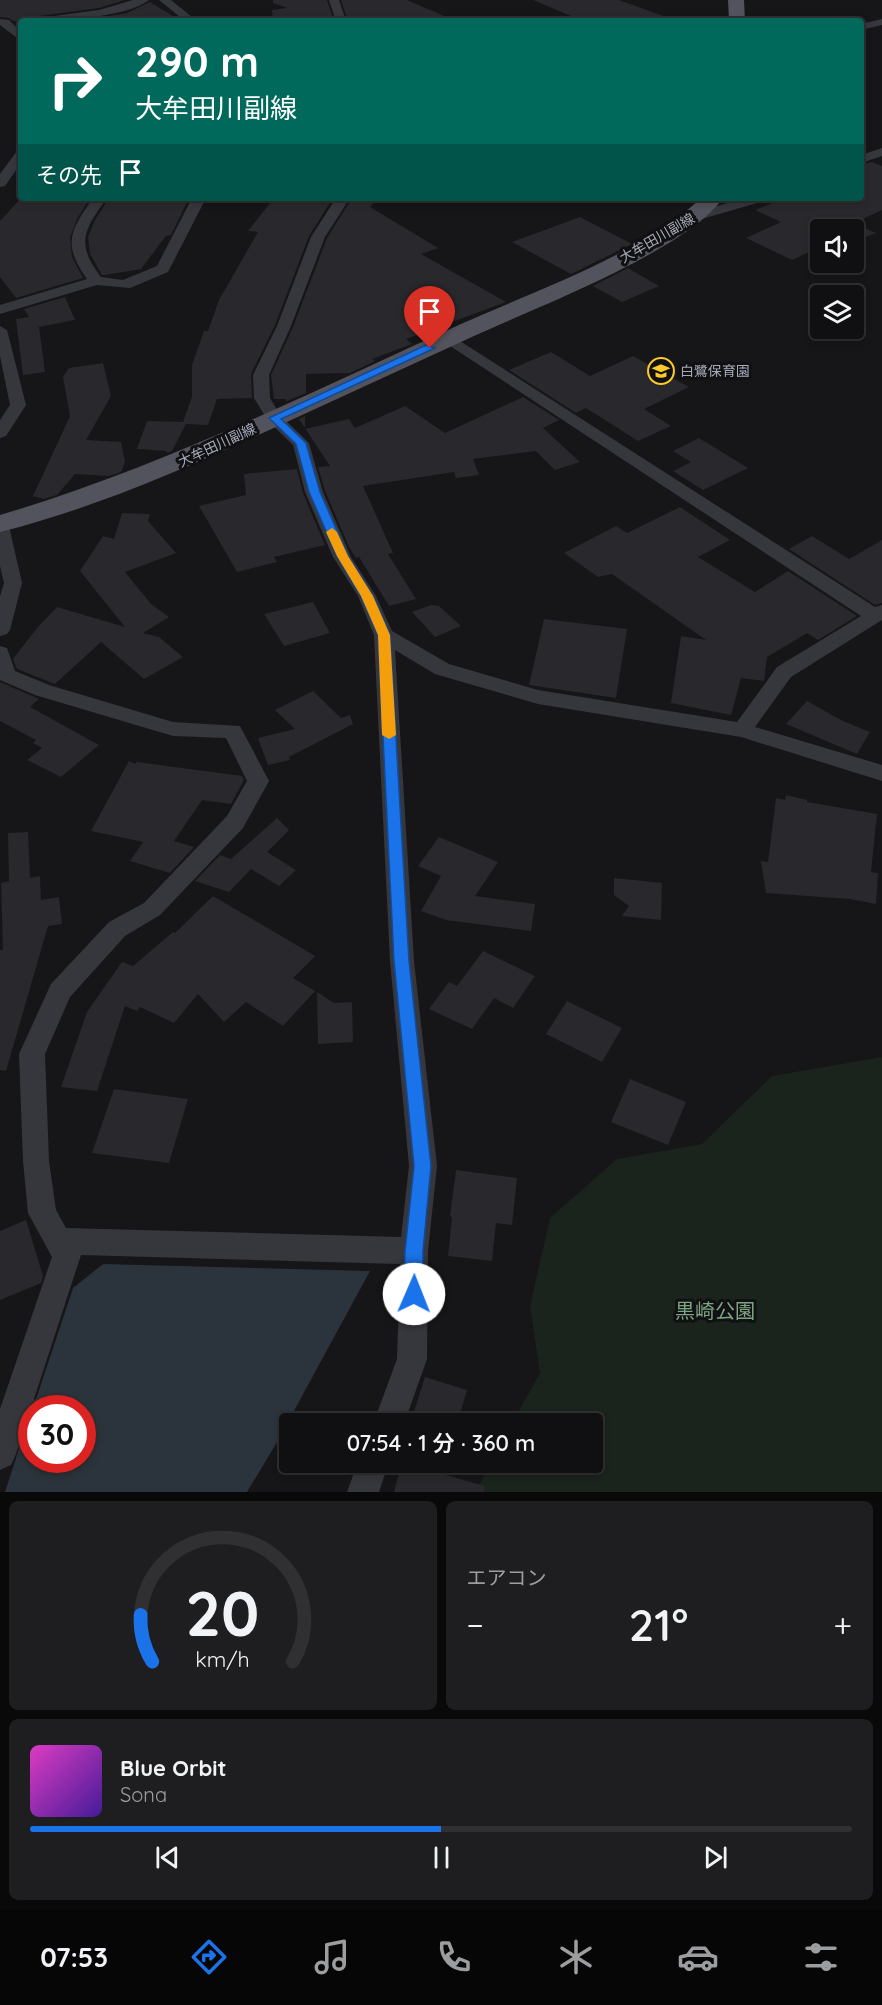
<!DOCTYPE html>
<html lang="ja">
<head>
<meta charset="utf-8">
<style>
	:root { --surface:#101012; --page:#1e1e20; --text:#f1f3f6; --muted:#9c9d9f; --line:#303032; --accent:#1a73e8 }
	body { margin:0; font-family:Quicksand,"Noto Sans JP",sans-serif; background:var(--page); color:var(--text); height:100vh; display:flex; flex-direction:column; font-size:22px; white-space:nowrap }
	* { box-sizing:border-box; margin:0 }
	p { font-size:20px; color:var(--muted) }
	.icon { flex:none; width:33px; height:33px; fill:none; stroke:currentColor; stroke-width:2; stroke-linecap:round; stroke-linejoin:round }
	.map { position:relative; height:1492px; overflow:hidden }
	.panel { display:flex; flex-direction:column; gap:9px; padding:9px; background:#09090a; flex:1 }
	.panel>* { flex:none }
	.guide { position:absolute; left:18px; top:18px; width:846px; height:183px; border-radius:6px; box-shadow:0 3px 9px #0003,0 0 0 2px var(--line); background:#00695c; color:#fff; overflow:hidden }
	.controls { position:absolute; left:810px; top:219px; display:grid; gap:12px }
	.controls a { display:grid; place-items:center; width:54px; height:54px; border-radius:6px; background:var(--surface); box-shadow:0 3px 9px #0003,0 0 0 2px var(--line); font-size:30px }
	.speed { position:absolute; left:18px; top:1395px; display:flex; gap:12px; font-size:30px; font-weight:700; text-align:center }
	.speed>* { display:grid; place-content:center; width:78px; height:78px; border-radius:50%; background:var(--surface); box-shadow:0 3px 9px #0003,0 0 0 2px var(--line); line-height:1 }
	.speed .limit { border:9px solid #d22; background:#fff; color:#111 }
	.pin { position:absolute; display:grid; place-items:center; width:51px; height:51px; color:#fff; margin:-62px -26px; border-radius:50% 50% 50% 0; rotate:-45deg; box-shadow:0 0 6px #0007 }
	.pin .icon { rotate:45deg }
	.me { position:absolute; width:66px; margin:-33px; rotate:1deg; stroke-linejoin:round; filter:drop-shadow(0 0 4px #0008) }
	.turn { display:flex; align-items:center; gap:21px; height:126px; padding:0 18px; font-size:27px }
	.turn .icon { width:78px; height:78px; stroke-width:2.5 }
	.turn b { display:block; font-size:42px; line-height:51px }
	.then { display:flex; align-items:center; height:57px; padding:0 18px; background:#0003; gap:12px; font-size:22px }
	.big { font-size:45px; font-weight:600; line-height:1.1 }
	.panel .tile { flex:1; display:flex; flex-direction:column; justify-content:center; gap:9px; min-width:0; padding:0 21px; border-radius:9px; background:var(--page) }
	.panel .dial { align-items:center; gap:0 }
	.dial svg { height:156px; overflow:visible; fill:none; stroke:var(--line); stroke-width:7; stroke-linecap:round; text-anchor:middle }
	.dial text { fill:var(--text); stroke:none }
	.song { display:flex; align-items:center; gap:18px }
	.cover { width:72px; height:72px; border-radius:9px; background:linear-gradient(135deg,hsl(310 70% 55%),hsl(260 70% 35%)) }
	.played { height:6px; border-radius:3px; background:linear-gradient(90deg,var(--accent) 50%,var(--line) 50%) }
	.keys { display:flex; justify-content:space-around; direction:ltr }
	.heat { display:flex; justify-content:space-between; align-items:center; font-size:33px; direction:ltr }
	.panel .tiles { flex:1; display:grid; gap:9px; grid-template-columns:1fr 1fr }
	.tile:last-child { grid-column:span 2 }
	.trip { position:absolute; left:279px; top:1413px; width:324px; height:60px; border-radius:6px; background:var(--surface); box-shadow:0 3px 9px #0003,0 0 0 2px var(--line); font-weight:600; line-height:60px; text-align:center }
	.tab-bar { display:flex; height:96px; justify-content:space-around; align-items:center; background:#060607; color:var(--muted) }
	.tab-bar .icon { width:42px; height:42px }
	.tab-bar .selected { color:var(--accent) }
	.tab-bar b { font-size:27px; color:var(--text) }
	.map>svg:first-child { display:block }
</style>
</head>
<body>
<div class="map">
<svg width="882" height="1492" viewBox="0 0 882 1492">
	<rect width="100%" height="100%" fill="#161518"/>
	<!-- green -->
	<path fill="#1b231d" d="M 882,1057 L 882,1492 L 475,1492 L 491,1463 L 592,1462 L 592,1424 L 512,1423 L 540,1373 L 530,1306 L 550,1218 L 617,1159 L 702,1144 L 772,1076 Z"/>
	<!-- water -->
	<path fill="#2b333c" d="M 103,1264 L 370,1271 L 276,1444 L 247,1492 L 5,1492 L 31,1412 L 32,1460 L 82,1460 L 82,1408 L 33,1408 L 73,1288 Z"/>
	<!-- building -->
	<path fill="#29282c" d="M 0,0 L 125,0 L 99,8 L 39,16 L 32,21 L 13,21 L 9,18 L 0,17 Z
		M 273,0 L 327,0 L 334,21 L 273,21 L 272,10 L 287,8 L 273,3 Z
		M 341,0 L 407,0 L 456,21 L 348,21 Z
		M 533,0 L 619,0 L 669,18 L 668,21 L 583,21 Z
		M 150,2 L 181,21 L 78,21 L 127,13 Z
		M 872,162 L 882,166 L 882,210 L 854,223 L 876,233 L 854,242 L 854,230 L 820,230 L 820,247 L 792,260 L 746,238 L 781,222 L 755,210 L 785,198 L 861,198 L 861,165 Z
		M 21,198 L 90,198 L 77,219 L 70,238 L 72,257 L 83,278 L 16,298 L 0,277 L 0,221 Z
		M 109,198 L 189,198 L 171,235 L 166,236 L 141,269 L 105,275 L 102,275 L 90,254 L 88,237 L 95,220 Z
		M 274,198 L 333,198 L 309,236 L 275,325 L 251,374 L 252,398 L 217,399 L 208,425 L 186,424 L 172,451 L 167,453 L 166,451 L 137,449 L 147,421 L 183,422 L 192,397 L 192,365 L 204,331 L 208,331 L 219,300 L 258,232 L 248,231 Z
		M 352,198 L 378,198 L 370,207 L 438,248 L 421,254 L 506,302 L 406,339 L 412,344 L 372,359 L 375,361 L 350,373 L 306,374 L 306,393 L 287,401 L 285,399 L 274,399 L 271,375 L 293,327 L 327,238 Z
		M 580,217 L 632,244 L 571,274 L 512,242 Z
		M 628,268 L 659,286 L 622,302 L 593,286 Z
		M 65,297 L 75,320 L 39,327 L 45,372 L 23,375 L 16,319 L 29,317 L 24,309 Z
		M 551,352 L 590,376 L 633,356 L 689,387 L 644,409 L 671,426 L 638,441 L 586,408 L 576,413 L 509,370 Z
		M 103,363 L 111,396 L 86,440 L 121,442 L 125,462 L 121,472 L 109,476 L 75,474 L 57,495 L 44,499 L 33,496 L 70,416 L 63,377 L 69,368 Z
		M 523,397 L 559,420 L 543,428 L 580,462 L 555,470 L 536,451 L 473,459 L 479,475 L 456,478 L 454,472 L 363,486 L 393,553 L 388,554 L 416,599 L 389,606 L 359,557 L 356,558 L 349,547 L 325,491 L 318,467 L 330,466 L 299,419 L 305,416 L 305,429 L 349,419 L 355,428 L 405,406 L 445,433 Z
		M 699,438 L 748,468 L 703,490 L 673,471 L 691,462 L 673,451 Z
		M 297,469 L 303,493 L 325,545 L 274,557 L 277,562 L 237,572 L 199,506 L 246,495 L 244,474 Z
		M 680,507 L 730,540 L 698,557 L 755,592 L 788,571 L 857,616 L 818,640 L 807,633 L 767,657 L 764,681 L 741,678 L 731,715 L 671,703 L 681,636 L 706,640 L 612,574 L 598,577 L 564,553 L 616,526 L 627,533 Z
		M 122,513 L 150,514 L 148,521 L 176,553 L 125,572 L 151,604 L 169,617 L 143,633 L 159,637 L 183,657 L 144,679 L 101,642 L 55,684 L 17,669 L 13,659 L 37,628 L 57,607 L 125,627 L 80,571 L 103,536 L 114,539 Z
		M 812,536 L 849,559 L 882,540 L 882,603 L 875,605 L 789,549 Z
		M 313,602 L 330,633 L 284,646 L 264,614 Z
		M 431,605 L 439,606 L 461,626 L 435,637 L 412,612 Z
		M 544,619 L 627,629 L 616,698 L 529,685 Z
		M 0,682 L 39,699 L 30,707 L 99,745 L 61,777 L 27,760 L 42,748 L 33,743 L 36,740 L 0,721 Z
		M 313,691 L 341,718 L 350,715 L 353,724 L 289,757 L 290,760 L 268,765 L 258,738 L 295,729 L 275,710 Z
		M 807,701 L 843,721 L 870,732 L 857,754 L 786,724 Z
		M 129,761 L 135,764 L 137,762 L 242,776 L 244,780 L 231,804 L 202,800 L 174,841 L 194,847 L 170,873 L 130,861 L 143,842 L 91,831 Z
		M 786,795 L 807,800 L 807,802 L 877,814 L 871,872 L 878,873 L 876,904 L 850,899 L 766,893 L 761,861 L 768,862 L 776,798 L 785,800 Z
		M 277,818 L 289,830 L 267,852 L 296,870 L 279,886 L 251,869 L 229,892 L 195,881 L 220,855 L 231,859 Z
		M 28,832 L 30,878 L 40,876 L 41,900 L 59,897 L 62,924 L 48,926 L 6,1071 L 0,1070 L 0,950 L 3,950 L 1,883 L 9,881 L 8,833 Z
		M 439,837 L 498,862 L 475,896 L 535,904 L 531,931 L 446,920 L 421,911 L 441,876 L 418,866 Z
		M 614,878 L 662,883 L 661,920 L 622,916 L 629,906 L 614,895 Z
		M 213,896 L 315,956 L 293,978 L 315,991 L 283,1026 L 246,1002 L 224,1022 L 198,994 L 174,1023 L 140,1007 L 137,1011 L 125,1006 L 97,1091 L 61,1087 L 87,1012 L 122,962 L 133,966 L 173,932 L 175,933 Z
		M 483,951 L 535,976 L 513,1008 L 494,998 L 472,1029 L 429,1009 L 449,982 L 457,986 Z
		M 317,992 L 334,1003 L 352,1002 L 353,1042 L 318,1044 Z
		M 567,1001 L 622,1028 L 602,1062 L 546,1034 Z
		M 630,1079 L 686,1102 L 668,1145 L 611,1122 Z
		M 114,1089 L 188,1099 L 169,1163 L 92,1153 Z
		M 456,1170 L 517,1178 L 512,1225 L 496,1223 L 492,1261 L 448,1256 L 452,1217 L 450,1216 Z
		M 26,1220 L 43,1276 L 41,1283 L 0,1300 L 0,1231 Z
		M 425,1377 L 467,1390 L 457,1424 L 410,1424 Z
		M 402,1462 L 446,1462 L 442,1474 L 485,1486 L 484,1492 L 394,1492 Z"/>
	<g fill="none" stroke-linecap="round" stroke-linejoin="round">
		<!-- minor -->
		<path fill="#36373d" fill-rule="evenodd" d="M 133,0 L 149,0 C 128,17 62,21 34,21 L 39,18 L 99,10 Z
			M 159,0 L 171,0 L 197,21 L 185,21 Z
			M 329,0 L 339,0 L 346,21 L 336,21 Z
			M 0,19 L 9,20 L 21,32 L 21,41 L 0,25 Z
			M 882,19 L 882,25 L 861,30 L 861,24 Z
			M 882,148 L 882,156 L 861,163 L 861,155 Z
			M 21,150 L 21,163 L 5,186 L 0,187 L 0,174 L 17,151 Z
			M 93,198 L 107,198 C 84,230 75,243 101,277 L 123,280 L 157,266 L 192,198 L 206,198 L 168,272 L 130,288 L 97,285 L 0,314 L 0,305 L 87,279 C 62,244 70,231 93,198 Z
			M 336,198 L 350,198 L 325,237 L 291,326 L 269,375 L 270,398 L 280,415 L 309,443 L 323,492 L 351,557 L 376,596 L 392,631 L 449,664 L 538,690 L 737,722 L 777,667 L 861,616 L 444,342 L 441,339 L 449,334 L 875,607 L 882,605 L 882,620 L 791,677 L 755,727 L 882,765 L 882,781 L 741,737 L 538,704 L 435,674 L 395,650 L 414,961 L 437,1166 L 428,1251 L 427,1359 L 404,1424 L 373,1424 L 397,1359 L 400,1264 L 81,1255 L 16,1454 L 11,1465 L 0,1470 L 0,1409 L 52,1257 L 28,1213 L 23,1161 L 19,1054 L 51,984 L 109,922 L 144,903 L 227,816 L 247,781 L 226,738 L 173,736 L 35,695 L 0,680 L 0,646 L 7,648 L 15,671 L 49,685 L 173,722 L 240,726 L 269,781 L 243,828 L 160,915 L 125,936 L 70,997 L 45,1054 L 49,1161 L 56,1210 L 66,1228 L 401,1237 L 409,1166 L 390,961 L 374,635 L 358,596 L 333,557 L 305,492 L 293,445 L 268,421 L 254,398 L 253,375 L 277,326 L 311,237 Z
			M 745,198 L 766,198 L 764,201 L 695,221 L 688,217 L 690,214 Z
			M 0,326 L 7,330 L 26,405 L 6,436 L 0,438 L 0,420 L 10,405 L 0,356 Z
			M 0,521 L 6,522 L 9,526 L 22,583 L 10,630 L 7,634 L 0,636 L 0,596 L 4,583 L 0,566 Z
			M 358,1462 L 389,1462 L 379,1492 L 347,1492 Z"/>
		<!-- primary -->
		<path fill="#52535c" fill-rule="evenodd" d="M 728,0 L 744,0 L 745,21 L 729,21 Z
			M 701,198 L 723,198 C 687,250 535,308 474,336 C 408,366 342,397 276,427 C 186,468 96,508 0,532 L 0,515 C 160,468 309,393 461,324 C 534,291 644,253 701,198 Z"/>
	</g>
	<!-- route -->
	<path fill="#1a73e8" stroke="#114b97" stroke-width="1.5" d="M 426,345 L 435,348 L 281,419 L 306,443 L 320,492 L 348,556 L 373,596 L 390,635 L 409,961 L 431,1166 L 423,1251 L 423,1294 L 420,1301 L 414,1303 L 407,1301 L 404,1294 L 405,1251 L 414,1166 L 394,961 L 378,635 L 361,596 L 337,556 L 309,492 L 296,444 L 269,418 Z"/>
	<!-- slow -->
	<path fill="#f59e0b" d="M 332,528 L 337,532 L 348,556 L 373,596 L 390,635 L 396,735 L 389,739 L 382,735 L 378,635 L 361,596 L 337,556 L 326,532 Z"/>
	<!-- icons -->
	<defs>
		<symbol id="school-ring" viewBox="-11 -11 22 22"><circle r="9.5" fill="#111013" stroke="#fcca29" stroke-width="1.5"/><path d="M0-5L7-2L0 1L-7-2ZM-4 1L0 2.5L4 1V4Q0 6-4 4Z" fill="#fcca29"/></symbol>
	</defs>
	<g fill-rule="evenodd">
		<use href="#school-ring" x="646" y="356" width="30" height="30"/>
	</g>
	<g text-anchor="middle" stroke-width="6" stroke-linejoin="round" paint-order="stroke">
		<!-- far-street labels -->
		<g font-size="14" fill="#a7aab8" stroke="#111013">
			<text transform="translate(657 238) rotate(-30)" y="5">大牟田川副線</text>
			<text transform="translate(217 445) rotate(-25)" y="5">大牟田川副線</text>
		</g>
		<!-- far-poi labels -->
		<g font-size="14" fill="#a7aab8" stroke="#111013" text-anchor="start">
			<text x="680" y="376">白鷺保育園</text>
		</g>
		<!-- near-park labels -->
		<g font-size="20" fill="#7ca583" stroke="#111013">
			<text x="715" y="1318">黒崎公園</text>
		</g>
	</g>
</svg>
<div class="controls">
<a><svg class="icon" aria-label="sound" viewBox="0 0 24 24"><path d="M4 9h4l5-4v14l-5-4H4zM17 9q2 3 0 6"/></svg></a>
<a><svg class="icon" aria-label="layers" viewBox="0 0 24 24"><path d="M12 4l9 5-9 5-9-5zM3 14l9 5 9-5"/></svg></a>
</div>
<div class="speed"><div class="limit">30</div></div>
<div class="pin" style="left:430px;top:348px;background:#d93025"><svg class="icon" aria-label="arrive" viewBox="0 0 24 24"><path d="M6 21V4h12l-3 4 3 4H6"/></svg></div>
<svg class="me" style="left:414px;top:1294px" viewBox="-20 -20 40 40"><circle r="19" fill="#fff"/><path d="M0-13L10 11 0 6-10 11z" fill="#1a73e8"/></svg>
<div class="trip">07:54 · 1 分 · 360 m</div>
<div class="guide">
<div class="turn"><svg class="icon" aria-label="right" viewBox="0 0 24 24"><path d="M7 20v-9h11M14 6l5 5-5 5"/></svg><div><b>290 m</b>大牟田川副線</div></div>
<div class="then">その先<svg class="icon" aria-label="arrive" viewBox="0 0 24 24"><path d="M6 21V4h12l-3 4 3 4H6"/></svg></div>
</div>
</div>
<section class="panel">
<div class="tiles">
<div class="tile dial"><svg viewBox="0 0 100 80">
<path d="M14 69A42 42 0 1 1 86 69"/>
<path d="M14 69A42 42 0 0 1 8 45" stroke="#1a73e8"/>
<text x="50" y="56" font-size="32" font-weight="700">20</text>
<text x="50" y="72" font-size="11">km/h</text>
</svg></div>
<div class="tile"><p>エアコン</p>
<div class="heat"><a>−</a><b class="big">21°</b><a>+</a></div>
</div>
<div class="tile">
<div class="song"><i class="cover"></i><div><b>Blue Orbit</b><p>Sona</p></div></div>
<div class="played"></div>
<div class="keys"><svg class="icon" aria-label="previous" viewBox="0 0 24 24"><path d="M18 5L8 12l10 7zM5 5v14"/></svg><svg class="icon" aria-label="pause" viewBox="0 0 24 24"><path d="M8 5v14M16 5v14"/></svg><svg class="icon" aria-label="next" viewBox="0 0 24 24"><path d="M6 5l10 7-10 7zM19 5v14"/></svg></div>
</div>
</div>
</section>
<nav class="tab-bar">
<b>07:53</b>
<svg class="icon selected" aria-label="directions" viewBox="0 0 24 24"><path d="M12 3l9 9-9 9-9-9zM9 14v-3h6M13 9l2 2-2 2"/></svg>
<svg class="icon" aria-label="music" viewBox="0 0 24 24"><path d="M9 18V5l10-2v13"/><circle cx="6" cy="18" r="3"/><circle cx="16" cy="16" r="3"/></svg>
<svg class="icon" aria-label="phone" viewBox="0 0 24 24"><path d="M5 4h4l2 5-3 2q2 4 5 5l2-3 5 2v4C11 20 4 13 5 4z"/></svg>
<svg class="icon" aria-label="climate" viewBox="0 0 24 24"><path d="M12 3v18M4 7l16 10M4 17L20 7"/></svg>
<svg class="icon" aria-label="car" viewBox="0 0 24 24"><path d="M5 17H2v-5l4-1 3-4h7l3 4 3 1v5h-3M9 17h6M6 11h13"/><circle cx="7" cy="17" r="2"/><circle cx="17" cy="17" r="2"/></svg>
<svg class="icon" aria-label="filters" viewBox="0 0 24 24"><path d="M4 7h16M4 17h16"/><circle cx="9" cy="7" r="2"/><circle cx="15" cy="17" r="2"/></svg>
</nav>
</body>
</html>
